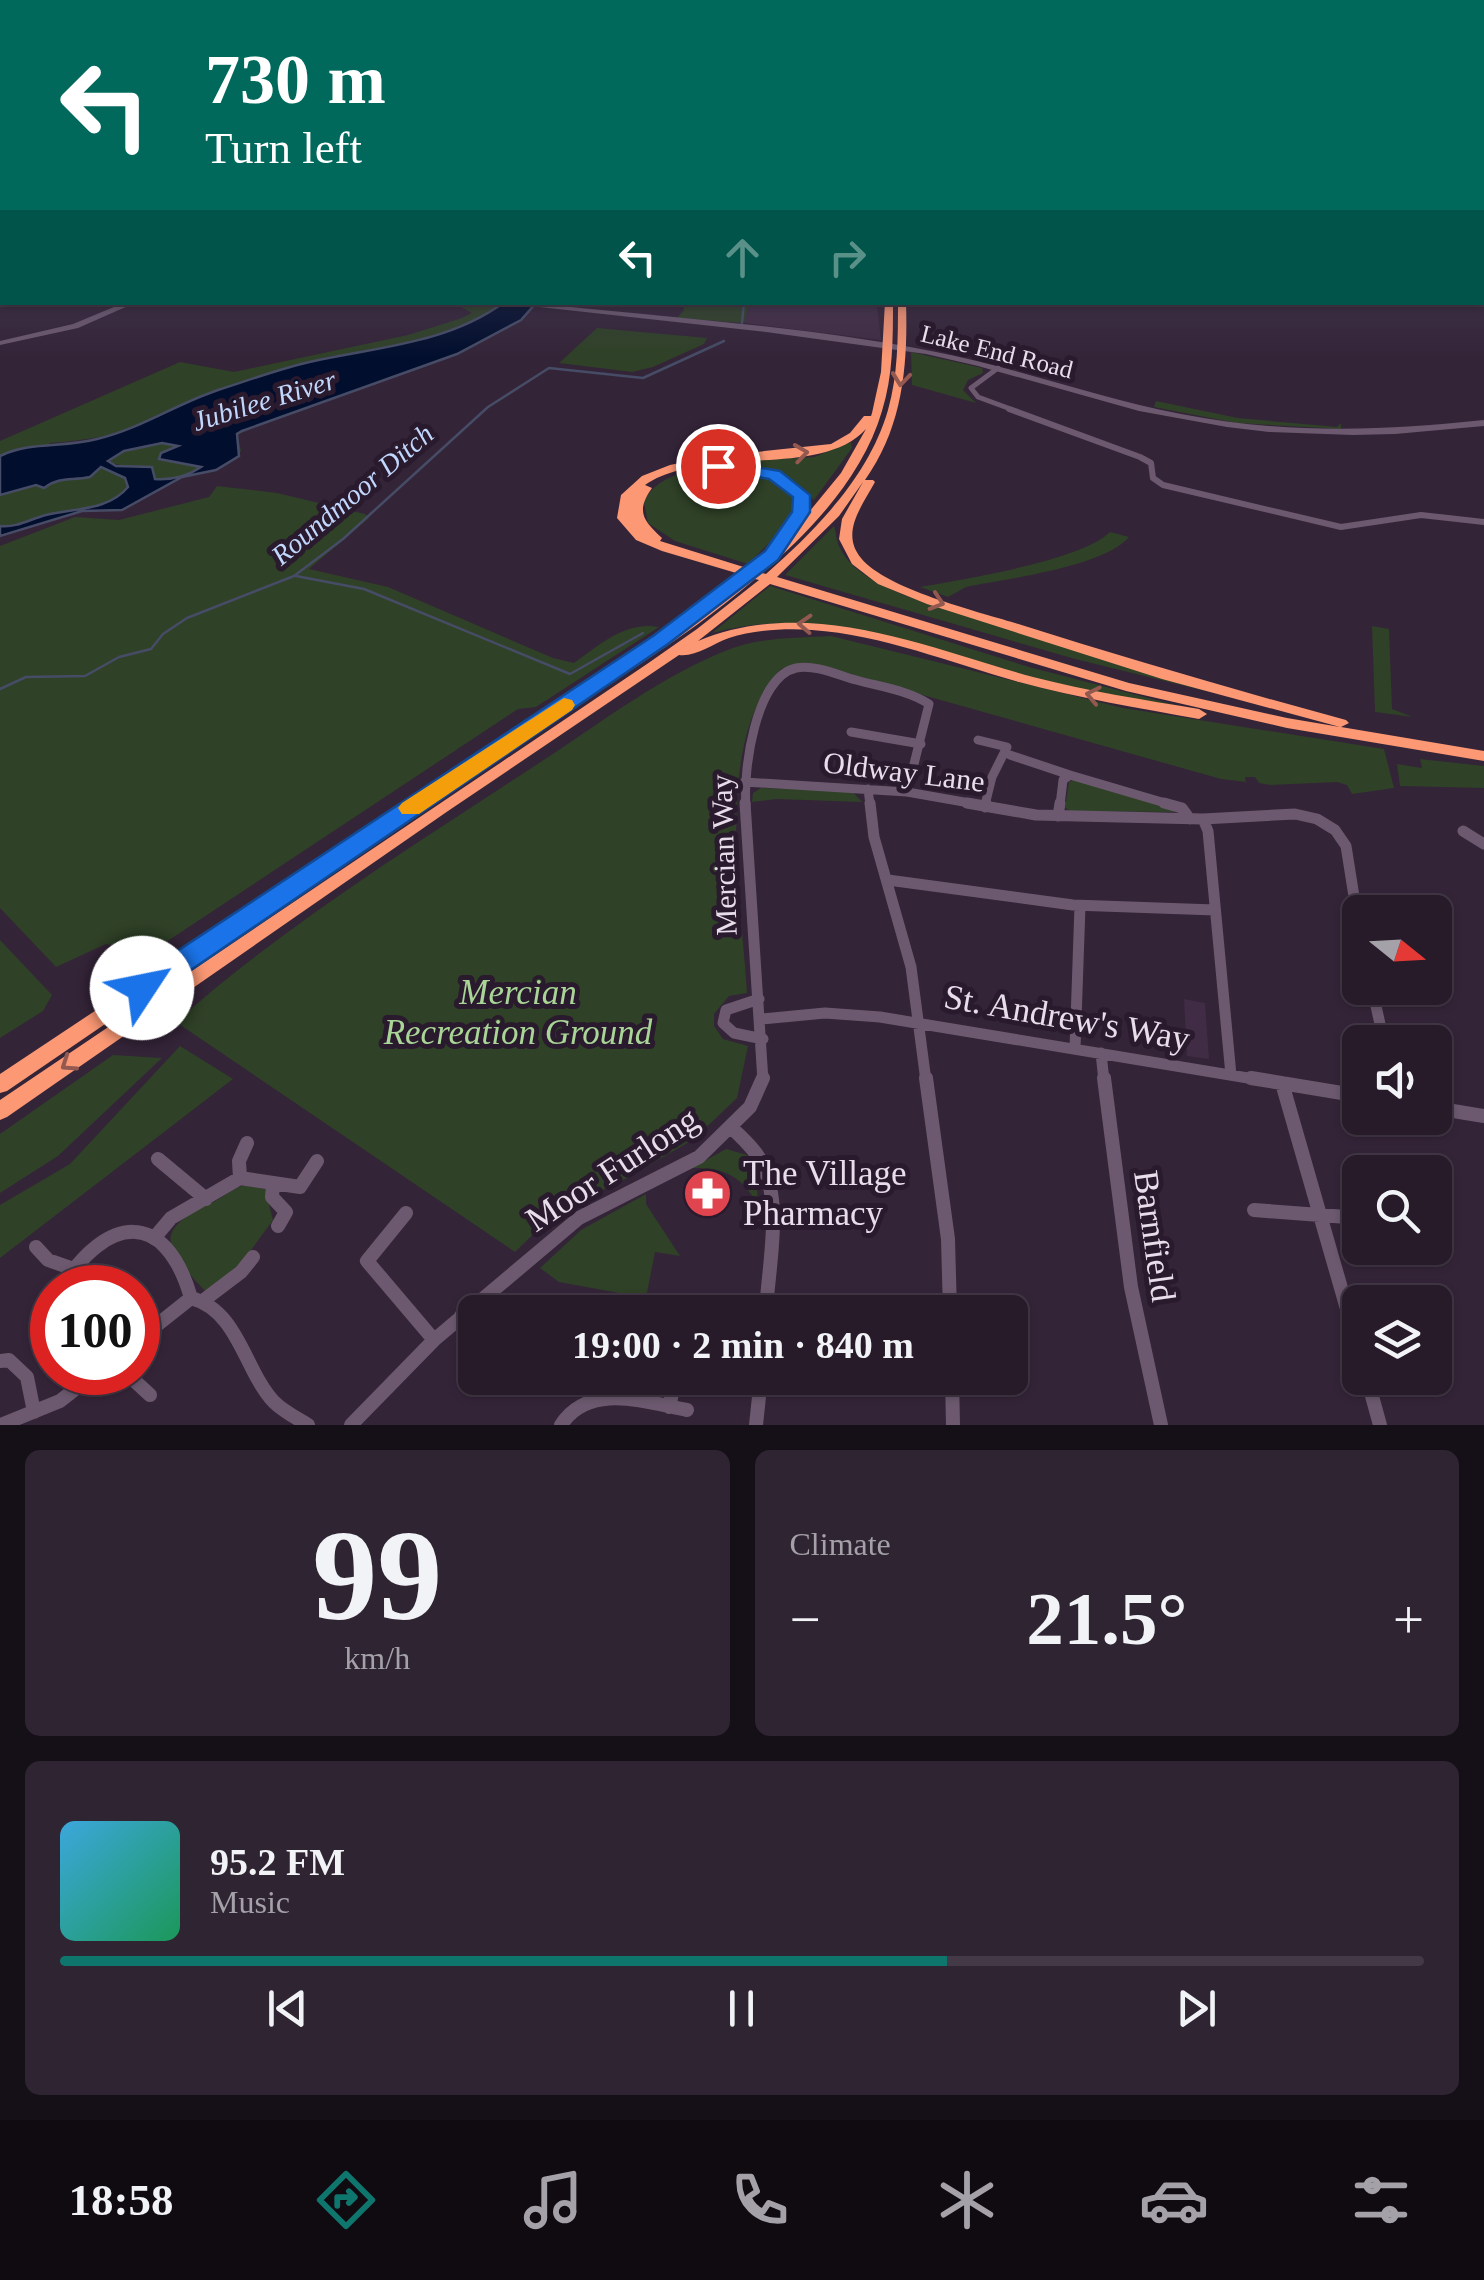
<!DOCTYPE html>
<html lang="en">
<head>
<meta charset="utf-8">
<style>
	:root { --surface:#271b2a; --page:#2f2432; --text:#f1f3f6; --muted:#a4a1a8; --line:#433947; --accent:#0f766e }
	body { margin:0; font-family:Georgia,serif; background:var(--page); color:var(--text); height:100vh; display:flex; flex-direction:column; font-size:38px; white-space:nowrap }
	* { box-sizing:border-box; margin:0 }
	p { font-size:32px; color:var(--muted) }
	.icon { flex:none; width:55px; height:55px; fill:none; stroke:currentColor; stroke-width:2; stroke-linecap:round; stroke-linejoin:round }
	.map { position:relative; height:1425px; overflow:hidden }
	.side { display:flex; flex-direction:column; gap:25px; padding:25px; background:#150f17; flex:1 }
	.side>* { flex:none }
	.banner { position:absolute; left:0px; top:0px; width:1485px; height:305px; box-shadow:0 2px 8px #0004,0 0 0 2px var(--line); background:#00695c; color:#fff; overflow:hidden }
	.needle { width:65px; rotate:108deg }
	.buttons { position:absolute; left:1342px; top:895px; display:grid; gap:20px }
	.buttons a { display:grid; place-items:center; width:110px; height:110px; border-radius:15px; background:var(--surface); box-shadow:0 2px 8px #0004,0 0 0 2px var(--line); font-size:50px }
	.speed { position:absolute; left:30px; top:1265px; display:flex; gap:20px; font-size:50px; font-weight:700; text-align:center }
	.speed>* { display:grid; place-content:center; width:130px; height:130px; border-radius:50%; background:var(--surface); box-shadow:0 2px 8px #0004,0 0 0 2px var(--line); line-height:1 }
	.speed .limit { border:15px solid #d22; background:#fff; color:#111 }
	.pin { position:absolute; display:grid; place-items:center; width:85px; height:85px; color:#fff; margin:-42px; border:5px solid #fff; border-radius:50%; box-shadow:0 2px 10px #0007 }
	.me { position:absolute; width:110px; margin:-55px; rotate:56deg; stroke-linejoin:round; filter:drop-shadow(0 0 8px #0008) }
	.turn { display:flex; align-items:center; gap:35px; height:210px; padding:0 40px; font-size:45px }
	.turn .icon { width:130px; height:130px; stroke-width:2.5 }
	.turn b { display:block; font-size:70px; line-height:85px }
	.lanes { display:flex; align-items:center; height:95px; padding:0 40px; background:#0003; justify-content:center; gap:50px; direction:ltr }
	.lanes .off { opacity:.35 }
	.big { font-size:75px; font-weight:800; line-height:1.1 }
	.side .tile { flex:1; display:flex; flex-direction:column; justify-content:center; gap:15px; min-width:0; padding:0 35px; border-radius:15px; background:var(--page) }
	.side .dial { align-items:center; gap:0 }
	.dial b { font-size:130px; line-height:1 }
	.song { display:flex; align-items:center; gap:30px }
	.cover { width:120px; height:120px; border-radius:15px; background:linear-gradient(135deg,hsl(200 70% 55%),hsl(150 70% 35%)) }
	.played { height:10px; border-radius:5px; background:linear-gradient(90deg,var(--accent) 65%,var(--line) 65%) }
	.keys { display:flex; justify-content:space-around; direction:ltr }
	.heat { display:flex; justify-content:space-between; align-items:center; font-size:55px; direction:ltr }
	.side .tiles { flex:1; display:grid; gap:25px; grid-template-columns:1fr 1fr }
	.tile:last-child { grid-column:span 2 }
	.trip { position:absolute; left:458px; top:1295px; width:570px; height:100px; border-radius:15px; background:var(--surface); box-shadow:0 2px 8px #0004,0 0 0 2px var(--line); font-weight:800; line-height:100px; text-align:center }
	.tabs { display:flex; height:160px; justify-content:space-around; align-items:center; background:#100b11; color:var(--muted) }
	.tabs .icon { width:70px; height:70px }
	.tabs .selected { color:var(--accent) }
	.tabs b { font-size:45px; color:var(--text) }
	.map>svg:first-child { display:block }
</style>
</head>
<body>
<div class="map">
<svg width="1484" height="1425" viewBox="0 0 1484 1425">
	<rect width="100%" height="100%" fill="#342438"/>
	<!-- built -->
	<path fill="#402c44" d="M 750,303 L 877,306 L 881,340 L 744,323 Z
		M 1184,999 L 1205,1003 L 1209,1059 L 1187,1056 Z"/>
	<!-- green -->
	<path fill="#2f4127" d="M 465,303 L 500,305 C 466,331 414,345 372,352 C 353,354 328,354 311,362 C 232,397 139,438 50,443 L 41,455 L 0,473 L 0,441 L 180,362 L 234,372 L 408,335 L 462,318 L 472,313 L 461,307 Z
		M 683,303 L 750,303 L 744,323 L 677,318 L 684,310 Z
		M 597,328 L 707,338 L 704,344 L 653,367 L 632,372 L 559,363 Z
		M 911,352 L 982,368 L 983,373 L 968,380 L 963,390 L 976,403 L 912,385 Z
		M 1156,401 L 1238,418 L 1337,427 L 1341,423 L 1341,429 L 1236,423 L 1154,407 Z
		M 237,433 L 241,451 L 216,470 L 182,477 L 122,510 L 82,511 L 0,536 L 0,493 L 98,464 L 115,470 L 128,467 L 104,461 L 129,446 L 149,442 Z
		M 851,442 L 852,448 L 814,500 C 778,467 750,468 703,463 L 814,457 Z
		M 735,469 L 774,478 L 797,499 L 787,525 L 748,564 L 675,541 L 648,523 L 644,502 C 659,469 704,469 735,469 Z
		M 217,486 L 277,493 L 365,514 L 369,518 L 309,569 L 388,587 L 553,658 L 574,663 C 601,644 625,621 659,627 L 536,707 L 518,709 L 151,952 L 106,944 L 56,967 L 0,908 L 0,546 L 75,517 L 119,520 L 209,497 Z
		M 834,526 C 836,531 836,541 840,548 C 852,573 882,585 906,596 L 1214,693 L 1075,659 L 785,575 Z
		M 1110,532 L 1129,537 C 1104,567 1005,579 966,587 L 948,597 L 920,587 C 963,579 1081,561 1110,532 Z
		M 770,586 L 1029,667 L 1187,708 C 1109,702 1029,677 954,655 C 871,632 798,610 712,633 Z
		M 1372,626 L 1389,629 L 1392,709 L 1413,717 L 1375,712 Z
		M 831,636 L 1123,708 L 1384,749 L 1394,788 L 1352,794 L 1347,785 L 1337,782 L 1270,785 L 1259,783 L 1255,777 L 1245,777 L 1246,782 L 1221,779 L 809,663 L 781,669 C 712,742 742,902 747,993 L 729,996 L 714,1014 L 714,1026 L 723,1039 L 748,1046 L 737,1098 L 694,1139 L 627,1178 L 555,1213 L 515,1252 L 176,1022 C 286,924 413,846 536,765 C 598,725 663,674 733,648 C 765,637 797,638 831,636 Z
		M 1420,759 L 1484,766 L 1484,788 L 1400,786 L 1397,764 L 1422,768 Z
		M 1075,779 L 1173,808 L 1174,812 L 1071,811 L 1065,808 L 1069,782 Z
		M 761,788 L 852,791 L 862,802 L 777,799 L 752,802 L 753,793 Z
		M 0,940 L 52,995 L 43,1011 L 0,1038 Z
		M 180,1046 L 233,1079 L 0,1258 L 0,1205 L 70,1164 Z
		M 113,1055 L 162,1058 L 58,1156 L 0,1193 L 0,1134 Z
		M 726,1149 L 747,1155 L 756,1170 L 758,1205 C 741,1176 726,1168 692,1168 Z
		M 245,1185 L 265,1189 L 273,1220 L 238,1268 L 206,1292 C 167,1250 149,1232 211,1203 C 223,1198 232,1188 245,1185 Z
		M 646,1194 L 646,1204 L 680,1256 L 655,1252 L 646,1298 L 559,1282 L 540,1268 L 581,1230 Z"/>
	<!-- water -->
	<path fill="#010e2d" stroke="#464c66" stroke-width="2.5" fill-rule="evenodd" d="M 503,303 L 536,303 L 521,320 L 457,354 L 242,431 L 237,434 L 239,456 L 216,470 L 182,477 L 122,510 L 82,511 L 0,536 L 0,526 C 17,528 30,519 46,515 C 74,508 108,511 128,487 L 125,478 L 101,467 L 90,477 C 71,481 60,476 44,488 L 36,485 L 0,495 L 0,456 C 31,441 64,448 97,439 C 140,429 176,404 218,390 C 250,380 281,368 314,361 C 379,347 448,343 503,303 ZM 162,443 L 178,446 L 161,453 L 159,459 L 201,467 C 188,476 171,480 155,479 L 152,467 L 116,466 L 108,461 L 124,451 Z"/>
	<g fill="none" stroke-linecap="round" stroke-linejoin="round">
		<!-- stream -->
		<path stroke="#464c66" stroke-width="2.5" d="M 742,323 L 744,302
			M 296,576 L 364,589 L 570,674 L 643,633
			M 0,689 L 26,677 L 85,676 L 119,657 L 151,649 L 163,634 L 187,618 L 294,576 L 343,539 L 488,407 L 549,368 L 643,378 L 724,341"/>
		<!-- street-far4 -->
		<path stroke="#6c596f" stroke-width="5" d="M 998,368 L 971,388 L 978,397 L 1016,411"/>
		<!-- street-far3 -->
		<path stroke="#6c596f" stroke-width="6" d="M 1009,409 L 1140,457 L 1151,463 L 1153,478 L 1163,485 L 1341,527 L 1421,515 L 1484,522"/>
		<!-- street-far2 -->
		<path stroke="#6c596f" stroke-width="9" d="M 851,732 L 921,744
			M 978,740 L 1007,747 L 992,777 L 985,805
			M 1010,755 L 1070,775
			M 744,782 L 907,792 L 981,805
			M 868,789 L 870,805
			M 746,805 C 743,772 755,677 796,668 C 815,664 838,675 856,680 C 881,687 907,690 929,704 L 907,792
			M 1060,805 L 1063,780 L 1070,775 L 1172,805"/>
		<!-- street-far1 -->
		<path stroke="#6c596f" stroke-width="11" d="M 745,803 L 763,1081
			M 870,803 L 874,837 L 911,967 L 926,1081
			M 967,803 L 1036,815 L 1203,819 L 1295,814 L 1317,819 L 1335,830 L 1346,846 L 1360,934
			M 1164,803 L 1182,808 L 1190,819
			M 985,807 L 986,803
			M 1058,816 L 1060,803
			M 1203,819 L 1208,831 L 1231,1075
			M 1463,831 L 1484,844
			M 888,880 L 1073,905 L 1215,910
			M 1372,988 L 1384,1042
			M 759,999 L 726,1010 L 723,1023 L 734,1033 L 763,1039
			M 762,1019 L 825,1013 L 880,1017 L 1266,1081
			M 1075,1049 L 1080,906
			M 1101,1053 L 1104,1081"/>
		<!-- street -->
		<path stroke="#6c596f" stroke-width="14" d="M 926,1078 L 948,1239 L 950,1312
			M 1104,1078 L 1131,1287 L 1161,1425
			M 1251,1078 L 1360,1096
			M 1282,1083 L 1360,1354
			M 1435,1108 L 1484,1116
			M 731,1127 C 742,1138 755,1149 762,1163 C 783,1205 768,1267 766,1312
			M 158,1159 L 206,1199
			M 240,1178 L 239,1161 L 247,1143
			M 273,1184 L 272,1197 L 286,1212 L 278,1226
			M 1254,1210 L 1360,1218
			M 406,1213 L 367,1261 L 434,1340
			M 155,1237 L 171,1218 L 240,1178 L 300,1187 L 317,1161
			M 36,1247 L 48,1260 L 74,1269
			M 61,1288 C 106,1216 165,1207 191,1298
			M 204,1300 L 241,1272 L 253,1257
			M 461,1316 L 475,1330
			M 138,1340 L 191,1298 C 239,1311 244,1370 274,1402 C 284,1412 297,1418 308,1425
			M 0,1361 L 9,1360 L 27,1377 L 34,1412
			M 125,1372 L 150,1395
			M 952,1378 L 953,1425
			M 1367,1378 L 1380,1425
			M 669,1407 L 673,1389
			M 1,1425 L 60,1401 L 97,1372
			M 351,1425 L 434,1340 L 579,1218 L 699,1157 L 750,1107 L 763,1078
			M 561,1425 C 589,1382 645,1402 687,1410
			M 756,1425 L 761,1378"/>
		<!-- secondary -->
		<path fill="#6c596f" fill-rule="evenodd" d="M 126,302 L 137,302 L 78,328 L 0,345 L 0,341 L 73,324 Z
			M 495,302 L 523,302 C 659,317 797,325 931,351 C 1016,367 1097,398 1181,414 C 1282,434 1383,431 1484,420 L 1484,426 L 1395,434 L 1353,435 L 1269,432 L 1227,427 L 1139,411 L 978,366 L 926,354 L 766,332 Z"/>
		<!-- highway -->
		<path fill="#fc9874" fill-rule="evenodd" d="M 885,302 L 893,302 C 893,339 893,376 882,411 C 863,476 812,530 762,573 L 766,574 C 817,529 869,476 888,410 C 898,375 898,338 898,302 L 906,302 C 908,365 903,427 865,480 L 873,480 L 875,482 C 862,506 840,533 861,558 C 886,589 976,611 1015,623 C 1125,658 1235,690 1346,720 L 1349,723 L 1341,727 L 1484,751 L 1484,761 L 1287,728 L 1126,691 L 770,584 L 698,641 C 809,595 924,647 1033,677 C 1088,691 1144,700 1199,709 L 1207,714 L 1199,719 C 1139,708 1078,698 1019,682 C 951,663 883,635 812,630 C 785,628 754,630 729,638 C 712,644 696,657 679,655 L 448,811 L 7,1117 L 0,1120 L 0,1100 L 647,664 L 697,629 L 759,580 L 755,579 C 676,647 584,698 498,756 C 334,868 171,979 7,1091 L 0,1093 L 0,1074 L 504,739 L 639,651 L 743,575 L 662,551 L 636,540 L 617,518 L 621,495 L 642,476 L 670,465 L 709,457 L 831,444 L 850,433 L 864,416 L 871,416 L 872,413 L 881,372 ZM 866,429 L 841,473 L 800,523 L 810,503 C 794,469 757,464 723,463 C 766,458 835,464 866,429 ZM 716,463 L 713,466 L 715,468 C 746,472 783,469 798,503 L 785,528 L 791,532 L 750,569 L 660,541 L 662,538 C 644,521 635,512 652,488 L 645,485 C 665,471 692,467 716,463 ZM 863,482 L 842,519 L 839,539 L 852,564 L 878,584 L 927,604 L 1162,679 L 1340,727 L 1287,718 L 1129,683 L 777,577 L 839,516 Z"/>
	</g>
	<!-- one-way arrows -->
	<defs><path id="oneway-chevron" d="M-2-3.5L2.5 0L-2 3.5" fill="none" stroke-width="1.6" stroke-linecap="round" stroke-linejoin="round" transform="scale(2.5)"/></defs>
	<g stroke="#935950">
		<use href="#oneway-chevron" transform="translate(901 379) rotate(96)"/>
		<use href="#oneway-chevron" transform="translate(801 453) rotate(-8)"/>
		<use href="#oneway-chevron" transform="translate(937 602) rotate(18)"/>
		<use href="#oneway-chevron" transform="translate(805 624) rotate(-177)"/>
		<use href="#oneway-chevron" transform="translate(1093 695) rotate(-168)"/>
		<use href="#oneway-chevron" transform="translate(68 1064) rotate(146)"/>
	</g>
	<!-- sky -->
	<linearGradient id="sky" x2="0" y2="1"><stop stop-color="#1d141f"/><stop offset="0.45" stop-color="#4a455e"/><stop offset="1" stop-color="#4a455e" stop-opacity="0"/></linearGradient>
	<rect width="1484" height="359" fill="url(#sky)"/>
	<!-- route -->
	<path fill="#1a73e8" stroke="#114b97" stroke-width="2.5" d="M 718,461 L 780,471 L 810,495 L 810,512 L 778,560 L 668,644 L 153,996 L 142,999 L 132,996 L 128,988 L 132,981 L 653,636 L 765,551 L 792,512 L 793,497 L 769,479 L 712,469 L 712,462 Z"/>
	<!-- slow -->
	<path fill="#f59e0b" d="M 564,698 L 572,700 L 575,705 L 572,710 L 419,814 L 402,814 L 398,808 L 402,803 Z"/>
	<!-- icons -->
	<defs>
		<symbol id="pharmacy-disc" viewBox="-11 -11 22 22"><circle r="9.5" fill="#e0444e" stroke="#2a1a2d"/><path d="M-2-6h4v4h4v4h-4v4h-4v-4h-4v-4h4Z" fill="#fff"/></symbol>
	</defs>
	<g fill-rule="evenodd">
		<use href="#pharmacy-disc" x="680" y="1166" width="55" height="55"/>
	</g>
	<g text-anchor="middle" stroke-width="10" stroke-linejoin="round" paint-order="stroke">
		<!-- far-street labels -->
		<g font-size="25" fill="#e8ddea" stroke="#2a1a2d">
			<text transform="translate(997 351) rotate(14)" y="9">Lake End Road</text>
		</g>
		<!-- far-water labels -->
		<g font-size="28" font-style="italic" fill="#c1d7fd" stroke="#2a1a2d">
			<text transform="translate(264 400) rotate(-17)" y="10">Jubilee River</text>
			<text transform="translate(352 494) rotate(-40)" y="10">Roundmoor Ditch</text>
		</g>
		<!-- street labels -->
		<g font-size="30" fill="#e8ddea" stroke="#2a1a2d">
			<text transform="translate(904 772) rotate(7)" y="10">Oldway Lane</text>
			<text transform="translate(724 855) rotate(-92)" y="10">Mercian Way</text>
		</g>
		<!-- near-park labels -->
		<g font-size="35" font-style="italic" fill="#a9d597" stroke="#2a1a2d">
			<text x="518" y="1004">Mercian<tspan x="518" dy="40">Recreation Ground</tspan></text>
		</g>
		<!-- near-street labels -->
		<g font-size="35" fill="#e8ddea" stroke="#2a1a2d">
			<text transform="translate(1067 1017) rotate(10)" y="12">St. Andrew's Way</text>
			<text transform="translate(612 1169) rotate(-33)" y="12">Moor Furlong</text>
			<text transform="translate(1155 1236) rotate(82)" y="12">Barnfield</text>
		</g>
		<!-- near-poi labels -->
		<g font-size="35" fill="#e8ddea" stroke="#2a1a2d" text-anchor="start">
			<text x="743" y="1185">The Village<tspan x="743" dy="40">Pharmacy</tspan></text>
		</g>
	</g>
</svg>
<div class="buttons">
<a><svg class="needle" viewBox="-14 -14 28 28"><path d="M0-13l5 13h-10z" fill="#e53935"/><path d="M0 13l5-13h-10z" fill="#a4a1a8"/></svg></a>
<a><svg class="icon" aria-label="sound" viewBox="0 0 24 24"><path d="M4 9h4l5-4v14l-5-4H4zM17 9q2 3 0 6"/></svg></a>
<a><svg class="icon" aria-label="search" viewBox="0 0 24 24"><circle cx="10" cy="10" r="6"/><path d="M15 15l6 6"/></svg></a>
<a><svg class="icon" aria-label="layers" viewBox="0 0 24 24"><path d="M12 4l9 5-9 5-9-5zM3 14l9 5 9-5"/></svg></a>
</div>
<div class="speed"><div class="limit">100</div></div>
<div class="pin" style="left:718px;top:466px;background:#d93025"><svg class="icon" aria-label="arrive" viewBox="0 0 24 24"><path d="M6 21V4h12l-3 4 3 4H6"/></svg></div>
<svg class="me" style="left:142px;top:988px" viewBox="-20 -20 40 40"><circle r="19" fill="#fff"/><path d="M0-13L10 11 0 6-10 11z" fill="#1a73e8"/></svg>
<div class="trip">19:00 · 2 min · 840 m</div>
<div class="banner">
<div class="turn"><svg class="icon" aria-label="left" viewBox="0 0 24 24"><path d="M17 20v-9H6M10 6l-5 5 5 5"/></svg><div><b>730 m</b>Turn left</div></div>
<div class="lanes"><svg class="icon" aria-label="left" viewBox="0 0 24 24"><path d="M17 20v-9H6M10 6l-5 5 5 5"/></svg><svg class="icon off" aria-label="ahead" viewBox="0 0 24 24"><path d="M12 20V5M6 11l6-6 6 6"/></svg><svg class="icon off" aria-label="right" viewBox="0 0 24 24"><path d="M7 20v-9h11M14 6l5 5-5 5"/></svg></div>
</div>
</div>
<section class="side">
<div class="tiles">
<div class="tile dial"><b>99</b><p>km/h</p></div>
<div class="tile"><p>Climate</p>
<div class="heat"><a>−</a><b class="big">21.5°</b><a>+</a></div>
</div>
<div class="tile">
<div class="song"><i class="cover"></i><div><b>95.2 FM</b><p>Music</p></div></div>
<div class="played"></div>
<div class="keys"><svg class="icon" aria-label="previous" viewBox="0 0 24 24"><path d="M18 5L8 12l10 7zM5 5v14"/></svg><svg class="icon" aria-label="pause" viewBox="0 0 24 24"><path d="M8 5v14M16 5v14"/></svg><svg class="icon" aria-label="next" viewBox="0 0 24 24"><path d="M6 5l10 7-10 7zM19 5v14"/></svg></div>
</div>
</div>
</section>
<nav class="tabs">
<b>18:58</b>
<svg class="icon selected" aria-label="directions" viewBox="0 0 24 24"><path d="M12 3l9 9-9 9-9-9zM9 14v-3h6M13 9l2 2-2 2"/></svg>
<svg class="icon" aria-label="music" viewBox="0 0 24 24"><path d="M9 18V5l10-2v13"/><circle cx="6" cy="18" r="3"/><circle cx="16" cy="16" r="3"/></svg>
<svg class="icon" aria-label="phone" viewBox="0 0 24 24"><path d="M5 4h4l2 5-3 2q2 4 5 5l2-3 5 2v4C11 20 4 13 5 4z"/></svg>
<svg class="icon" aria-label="climate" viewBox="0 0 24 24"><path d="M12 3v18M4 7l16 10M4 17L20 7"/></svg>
<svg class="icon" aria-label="car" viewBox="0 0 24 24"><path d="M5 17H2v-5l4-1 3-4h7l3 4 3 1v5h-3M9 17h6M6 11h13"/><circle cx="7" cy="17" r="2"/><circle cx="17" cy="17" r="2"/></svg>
<svg class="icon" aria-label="filters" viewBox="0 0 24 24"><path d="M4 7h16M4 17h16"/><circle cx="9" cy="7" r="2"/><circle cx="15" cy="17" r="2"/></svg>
</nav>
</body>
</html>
